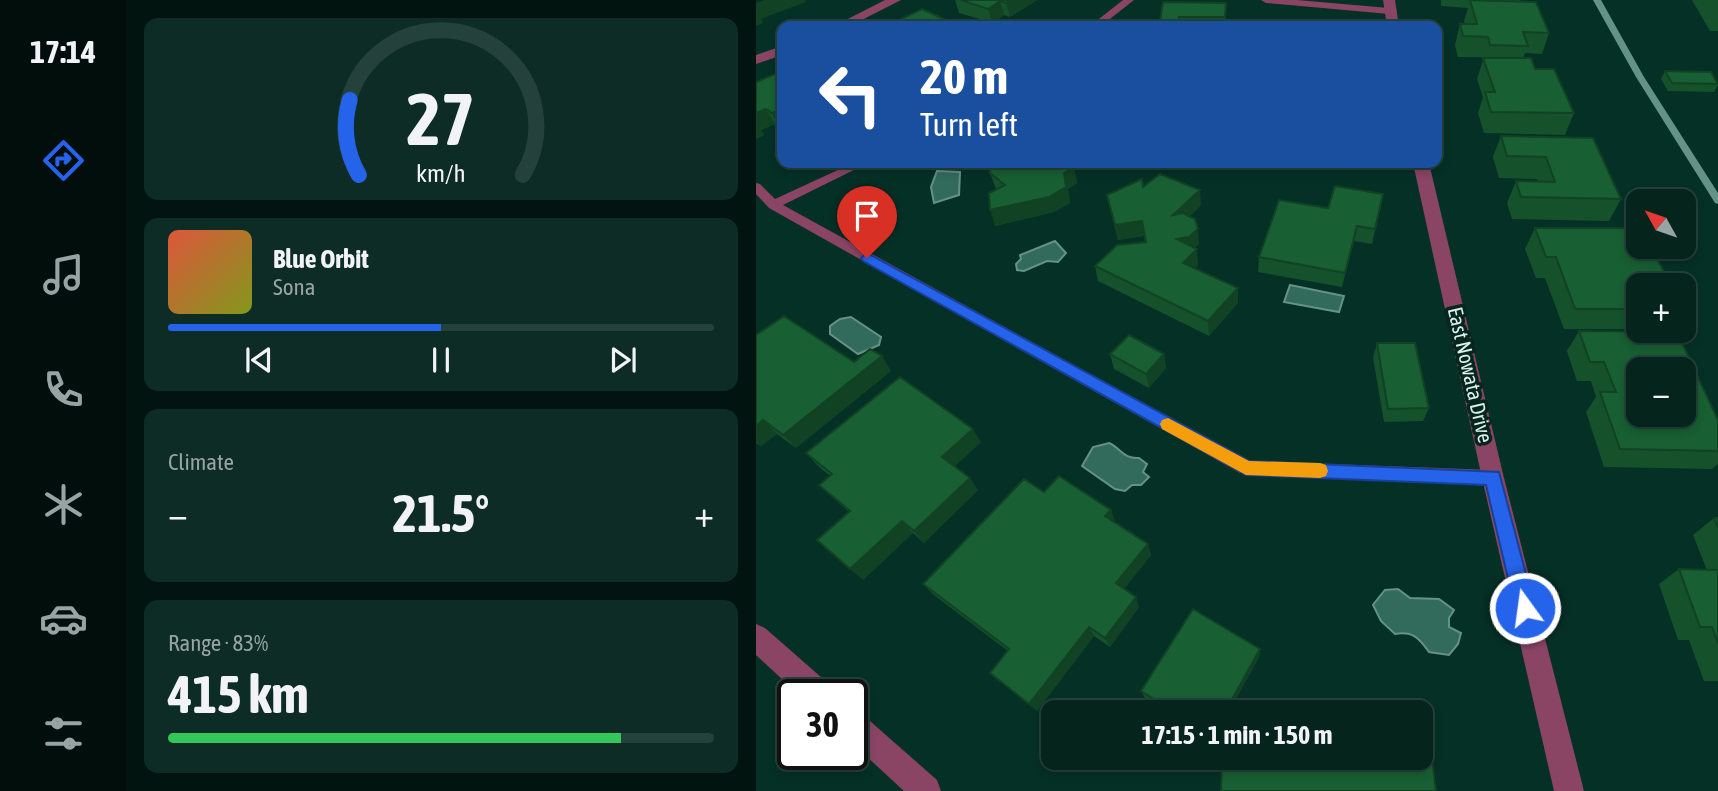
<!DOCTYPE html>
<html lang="en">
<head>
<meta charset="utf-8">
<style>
	:root { --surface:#04241c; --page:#0d2c25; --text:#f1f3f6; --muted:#97a4a3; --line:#25413b; --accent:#2563eb }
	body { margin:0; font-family:"Asap Condensed",sans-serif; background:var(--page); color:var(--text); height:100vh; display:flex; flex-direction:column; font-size:26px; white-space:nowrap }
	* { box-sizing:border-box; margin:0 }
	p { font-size:23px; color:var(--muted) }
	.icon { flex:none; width:38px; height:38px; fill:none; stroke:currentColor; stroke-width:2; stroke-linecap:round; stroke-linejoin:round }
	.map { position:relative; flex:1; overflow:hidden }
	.side { display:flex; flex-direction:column; gap:18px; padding:18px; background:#02140f; width:630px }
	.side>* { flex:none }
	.hud { position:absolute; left:21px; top:21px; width:665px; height:147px; border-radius:14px; box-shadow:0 4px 10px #0003,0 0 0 2px var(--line); background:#1a4fa0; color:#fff; overflow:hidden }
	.needle { width:46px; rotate:310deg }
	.buttons { position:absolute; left:870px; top:189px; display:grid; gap:14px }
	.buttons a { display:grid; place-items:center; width:70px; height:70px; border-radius:14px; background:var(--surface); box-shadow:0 4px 10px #0003,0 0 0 2px var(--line); font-size:35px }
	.speed { position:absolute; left:21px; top:679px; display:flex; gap:14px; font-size:35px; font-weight:700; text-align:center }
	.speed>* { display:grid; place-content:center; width:91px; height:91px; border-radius:50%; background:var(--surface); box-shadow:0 4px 10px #0003,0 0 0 2px var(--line); line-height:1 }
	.speed .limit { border:4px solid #111; border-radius:10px; background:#fff; color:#111 }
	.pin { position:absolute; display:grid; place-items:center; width:60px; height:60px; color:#fff; margin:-72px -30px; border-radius:50% 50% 50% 0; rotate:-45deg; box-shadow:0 0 7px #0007 }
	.pin .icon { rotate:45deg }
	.me { position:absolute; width:77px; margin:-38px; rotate:346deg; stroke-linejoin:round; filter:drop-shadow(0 0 5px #0008) }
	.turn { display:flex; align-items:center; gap:24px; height:147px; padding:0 28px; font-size:32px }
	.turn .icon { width:91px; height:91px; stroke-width:2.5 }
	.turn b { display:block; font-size:49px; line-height:60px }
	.big { font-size:52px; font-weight:700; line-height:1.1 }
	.side .tile { flex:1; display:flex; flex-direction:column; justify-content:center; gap:10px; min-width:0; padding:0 24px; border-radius:14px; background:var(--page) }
	.side .dial { align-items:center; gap:0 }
	.dial svg { height:182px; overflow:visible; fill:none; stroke:var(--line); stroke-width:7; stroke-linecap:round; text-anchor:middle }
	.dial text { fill:var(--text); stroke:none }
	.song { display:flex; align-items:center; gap:21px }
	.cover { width:84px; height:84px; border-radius:10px; background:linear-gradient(135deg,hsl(10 70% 55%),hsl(70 70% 35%)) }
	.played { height:7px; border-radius:4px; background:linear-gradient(90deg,var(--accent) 50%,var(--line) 50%) }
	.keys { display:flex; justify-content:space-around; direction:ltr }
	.heat { display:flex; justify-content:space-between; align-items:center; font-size:38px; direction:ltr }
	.charge { height:10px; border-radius:5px; background:linear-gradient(90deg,#34c759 83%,var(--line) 0) }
	.trip { position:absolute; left:285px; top:700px; width:392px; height:70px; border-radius:14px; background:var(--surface); box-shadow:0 4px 10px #0003,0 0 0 2px var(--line); font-weight:700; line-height:70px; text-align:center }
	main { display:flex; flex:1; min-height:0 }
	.menu { display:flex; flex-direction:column; width:126px; justify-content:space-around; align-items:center; background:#020e0b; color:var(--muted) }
	.menu .icon { width:49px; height:49px }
	.menu .selected { color:var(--accent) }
	.menu b { font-size:32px; color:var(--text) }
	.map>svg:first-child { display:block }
</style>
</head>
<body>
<main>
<nav class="menu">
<b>17:14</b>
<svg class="icon selected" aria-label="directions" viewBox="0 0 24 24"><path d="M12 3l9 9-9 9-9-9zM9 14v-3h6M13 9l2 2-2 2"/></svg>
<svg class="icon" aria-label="music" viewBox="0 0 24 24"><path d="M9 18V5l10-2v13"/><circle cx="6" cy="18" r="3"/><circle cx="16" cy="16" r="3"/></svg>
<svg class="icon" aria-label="phone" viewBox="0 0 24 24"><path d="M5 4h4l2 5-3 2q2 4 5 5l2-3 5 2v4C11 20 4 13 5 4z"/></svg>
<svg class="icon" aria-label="climate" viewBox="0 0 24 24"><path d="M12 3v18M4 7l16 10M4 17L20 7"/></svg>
<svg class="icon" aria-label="car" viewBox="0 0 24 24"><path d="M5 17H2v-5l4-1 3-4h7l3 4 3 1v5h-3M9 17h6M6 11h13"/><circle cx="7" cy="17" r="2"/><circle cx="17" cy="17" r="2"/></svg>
<svg class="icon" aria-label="filters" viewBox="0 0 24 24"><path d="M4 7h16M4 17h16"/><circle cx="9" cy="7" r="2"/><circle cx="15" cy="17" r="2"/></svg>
</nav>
<section class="side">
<div class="tile dial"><svg viewBox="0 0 100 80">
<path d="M14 69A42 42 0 1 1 86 69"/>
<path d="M14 69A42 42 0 0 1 10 36" stroke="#2563eb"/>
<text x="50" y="56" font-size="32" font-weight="700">27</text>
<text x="50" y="72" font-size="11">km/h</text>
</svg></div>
<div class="tile">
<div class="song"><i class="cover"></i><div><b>Blue Orbit</b><p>Sona</p></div></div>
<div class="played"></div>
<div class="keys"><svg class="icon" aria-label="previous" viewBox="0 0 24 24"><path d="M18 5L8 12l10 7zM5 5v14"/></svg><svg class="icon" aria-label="pause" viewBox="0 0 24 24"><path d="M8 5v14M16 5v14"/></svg><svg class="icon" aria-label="next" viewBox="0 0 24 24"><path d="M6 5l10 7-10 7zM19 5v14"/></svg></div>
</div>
<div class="tile"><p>Climate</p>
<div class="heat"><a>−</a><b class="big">21.5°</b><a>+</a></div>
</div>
<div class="tile"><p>Range · 83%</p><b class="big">415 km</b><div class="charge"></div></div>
</section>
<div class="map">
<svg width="962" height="791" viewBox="0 0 962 791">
	<rect width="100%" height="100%" fill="#053026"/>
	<!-- water -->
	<path fill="#326b5b" stroke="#649385" stroke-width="2" d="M 181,171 L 204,172 L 203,195 L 178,203 L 175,187 Z
		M 299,241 L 310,253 L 302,262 L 291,261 L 268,271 L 261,270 L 260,264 L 265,259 L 264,255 Z
		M 534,285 L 588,296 L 583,312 L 528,302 Z
		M 95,317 L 125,337 L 123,345 L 102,354 L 74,334 L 74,326 L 84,319 Z
		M 353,443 C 366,449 367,459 383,458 L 391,464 L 387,472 L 393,477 L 385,485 L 376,485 L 369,491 L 359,489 L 326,466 L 337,447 Z
		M 642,589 L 654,598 L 683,599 L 698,610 L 693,618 L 693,627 L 705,633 L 702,644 L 693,655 L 673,652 C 663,638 657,631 639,634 L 625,621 L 617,605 L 629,590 Z"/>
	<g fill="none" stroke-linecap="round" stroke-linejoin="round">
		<!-- stream -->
		<path fill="#649385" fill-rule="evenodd" d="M 837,0 L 845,0 L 888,77 L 962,193 L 962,204 L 959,203 L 880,77 Z"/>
		<!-- lane -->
		<path fill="#8a4565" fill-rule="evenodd" d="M 367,0 L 378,0 L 345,26 L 334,26 Z
			M 505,0 L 541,0 L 633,8 L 638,11 L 633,14 L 510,3 Z
			M 97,163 L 112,163 L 27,205 L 492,461 L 737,470 L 743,473 L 746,478 L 743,483 L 737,486 L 484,473 L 13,208 L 0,194 L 0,183 L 4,184 L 19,199 Z"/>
		<!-- street -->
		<path fill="#8a4565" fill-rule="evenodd" d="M 129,0 L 145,0 L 94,26 L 78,26 Z
			M 627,0 L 639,0 L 643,26 L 631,26 Z
			M 26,46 L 26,55 L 0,64 L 0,55 Z
			M 657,163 L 673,163 L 748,478 L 828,791 L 798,791 L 726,478 Z
			M 0,624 L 9,628 L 74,685 L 78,695 L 43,695 L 0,655 Z
			M 96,710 L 106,714 L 181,780 L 185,791 L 148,791 L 96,743 Z"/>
	</g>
	<!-- wall -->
	<path fill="#15522c" d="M 199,0 L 281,0 L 254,17 L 248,15 L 237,23 L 203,13 Z
		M 685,0 L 764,0 L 764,1 L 793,33 L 786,54 L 769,53 L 767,58 L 779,69 L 818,113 L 809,135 L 728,133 L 722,113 L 727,97 L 721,79 L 727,60 L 726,57 L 702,57 L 699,45 L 704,24 L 709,24 L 708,21 L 712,8 L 685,6 Z
		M 936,0 L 962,0 L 962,31 L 954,31 Z
		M 470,3 L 469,26 L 404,26 L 404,21 Z
		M 141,21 L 203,26 L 143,26 Z
		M 909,71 L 962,84 L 962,85 L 958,92 L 912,91 L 905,79 Z
		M 0,82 L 25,129 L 19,124 L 5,130 L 8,135 L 0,139 Z
		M 745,136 L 837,138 L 865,199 L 853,221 L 756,219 L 751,203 L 760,181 L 782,182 L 781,179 L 743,178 L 737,157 Z
		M 318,168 L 321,183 L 312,189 L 314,203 L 298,212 L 239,226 L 240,189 L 234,173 Z
		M 387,187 L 445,205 L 434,216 L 443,244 L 438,248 L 442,265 L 438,268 L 482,288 L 482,303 L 453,336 L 342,281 L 339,266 L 389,243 L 388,236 L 362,240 L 351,195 Z
		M 572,208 L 624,209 L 616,244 L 598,241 L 586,287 L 502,272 L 503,257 Z
		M 779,228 L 882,285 L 882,329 L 808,329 L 789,278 L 780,278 L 769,249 Z
		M 823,331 L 962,420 L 962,464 L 956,469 L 848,467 L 830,412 L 840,397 L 835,381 L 821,381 L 811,351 Z
		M 0,335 L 98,362 L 135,371 L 40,448 L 21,434 L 5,446 L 0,443 Z
		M 621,343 L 673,408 L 667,421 L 628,422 L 617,358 Z
		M 354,354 L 408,354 L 410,368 L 393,388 L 358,369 Z
		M 225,442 L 199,466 L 222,490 L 168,543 L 157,533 L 107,580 L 93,512 L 63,485 L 74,476 L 62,466 L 50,453 Z
		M 288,492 L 355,510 L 359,522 L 392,544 L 395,555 L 368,589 L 383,607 L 354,647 L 338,636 L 281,711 L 234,673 L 252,651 L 178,595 L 167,584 Z
		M 958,518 L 962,518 L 962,681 L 948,681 L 933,640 L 922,640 L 903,584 L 923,569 L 951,570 L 937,535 Z
		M 504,649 L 503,657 L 473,712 L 410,712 L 389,698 L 385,691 Z"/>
	<!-- shaded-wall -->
	<path fill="#114224" d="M 9,0 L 49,0 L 50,2 L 5,19 L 7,23 L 0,26 L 0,3 Z
		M 254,0 L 281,0 L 254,17 L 250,3 Z
		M 244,1 L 248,15 L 237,23 L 232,9 Z
		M 10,109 L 19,124 L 5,130 L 8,135 L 0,139 L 0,113 Z
		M 26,109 L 26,128 L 25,129 L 16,113 Z
		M 318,168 L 321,183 L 312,189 L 314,203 L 298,212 L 239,226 L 234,210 Z
		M 444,190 L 445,205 L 419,230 L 417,215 Z
		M 386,221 L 388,236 L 362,240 L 359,225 Z
		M 601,226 L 598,241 L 586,287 L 589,273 Z
		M 442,229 L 443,244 L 434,252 L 421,239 Z
		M 441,249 L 442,265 L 429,278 L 427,263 Z
		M 482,288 L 482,303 L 453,336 L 452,321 Z
		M 408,354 L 410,368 L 393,388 L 390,374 Z
		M 126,356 L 135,371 L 40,448 L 27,435 Z
		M 7,420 L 21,434 L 5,446 L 0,442 L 0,426 Z
		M 217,429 L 225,442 L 195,470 L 186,457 Z
		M 214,478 L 222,490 L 168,543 L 158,531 Z
		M 355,510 L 359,522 L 354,528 L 349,516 Z
		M 146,521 L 157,533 L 107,580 L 94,569 Z
		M 392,544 L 395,555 L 364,594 L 360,583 Z
		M 380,597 L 383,607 L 354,647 L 349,638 Z
		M 333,627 L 338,636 L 281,711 L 273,704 Z
		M 504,649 L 503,657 L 473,712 L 469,712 Z"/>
	<!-- building -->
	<path fill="#185f33" stroke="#114224" stroke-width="2" fill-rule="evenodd" d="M 205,0 L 254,0 L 250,3 L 244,1 L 232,9 Z
		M 714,0 L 780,2 L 793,33 L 767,32 L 772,46 L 734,45 L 732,37 L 707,36 L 704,24 L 721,24 Z
		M 407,2 L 470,3 L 469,17 L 423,17 L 423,21 L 404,21 Z
		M 166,9 L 203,26 L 152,26 L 141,21 Z
		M 727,58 L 775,58 L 779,69 L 798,69 L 818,113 L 735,112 L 729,92 L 739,92 Z
		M 26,71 L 26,109 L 16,113 L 10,109 L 0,113 L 0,82 Z
		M 909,71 L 955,72 L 962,84 L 916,83 Z
		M 745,136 L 837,138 L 865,199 L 765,197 L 760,181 L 799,182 L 790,157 L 751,156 Z
		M 233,163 L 311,163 L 318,168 L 308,173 L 310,187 L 293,197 L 234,210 L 233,193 L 249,185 L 234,173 Z
		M 404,174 L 444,190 L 417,215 L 427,213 L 439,219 L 442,229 L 433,237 L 421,239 L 441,249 L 427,263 L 482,288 L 452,321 L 339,266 L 361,245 L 390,242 L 386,221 L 359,225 L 351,195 L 386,179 L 387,187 Z
		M 579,186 L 627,194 L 619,229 L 601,226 L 589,273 L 503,257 L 523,200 L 572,208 Z
		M 779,228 L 882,228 L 882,247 L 895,247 L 915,285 L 882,285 L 882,309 L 819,309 L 800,257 L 790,257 Z
		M 28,316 L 98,362 L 114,349 L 126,356 L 27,435 L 7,420 L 0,426 L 0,335 Z
		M 823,331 L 921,332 L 962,420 L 962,451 L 864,449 L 844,392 L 860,392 L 848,362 L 834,362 ZM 882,369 L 928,369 L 928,415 L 882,415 Z
		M 373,335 L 408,354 L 390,374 L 354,354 Z
		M 621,343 L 659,343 L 673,408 L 632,409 Z
		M 144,377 L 217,429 L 186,457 L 214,478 L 158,531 L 146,521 L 94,569 L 61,540 L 94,511 L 63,485 L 76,474 L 50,453 Z
		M 303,476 L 355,510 L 349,516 L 392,544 L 360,583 L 380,597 L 349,638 L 333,627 L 273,704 L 234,673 L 253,649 L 167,584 L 268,479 L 288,492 Z
		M 958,518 L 962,518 L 962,528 Z
		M 923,569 L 962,570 L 962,643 L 956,627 L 944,627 Z
		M 437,609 L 504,649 L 469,712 L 418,712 L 385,691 Z
		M 517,703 L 620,705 L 621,712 L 517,712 Z
		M 665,734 L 673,734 L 680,791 L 465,791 L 466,758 L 665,758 Z"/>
	<!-- route -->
	<path fill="#2563eb" stroke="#184099" stroke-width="2" d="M 111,253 L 493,461 L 743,472 L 779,608 L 776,615 L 769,618 L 762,615 L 759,608 L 730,485 L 490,475 L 107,261 L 105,258 Z"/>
	<!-- slow -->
	<path fill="#f59e0b" d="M 412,418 L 493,461 L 564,463 L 570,465 L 572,471 L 570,476 L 564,478 L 490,475 L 406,429 L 404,424 L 406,420 Z"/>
	<g text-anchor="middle" stroke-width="7" stroke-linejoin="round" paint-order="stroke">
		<!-- street labels -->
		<g font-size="21" fill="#daefe8" stroke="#06251d">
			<text transform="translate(714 375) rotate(77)" y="7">East Nowata Drive</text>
		</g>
	</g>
</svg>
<div class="buttons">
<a><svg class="needle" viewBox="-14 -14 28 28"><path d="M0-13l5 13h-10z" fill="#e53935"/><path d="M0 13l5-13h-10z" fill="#97a4a3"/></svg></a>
<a>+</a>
<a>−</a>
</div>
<div class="speed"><div class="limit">30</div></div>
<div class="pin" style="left:111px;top:258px;background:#d93025"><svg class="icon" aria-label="arrive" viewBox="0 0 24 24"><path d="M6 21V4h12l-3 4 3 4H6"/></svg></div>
<svg class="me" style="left:769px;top:608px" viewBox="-20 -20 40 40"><circle r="17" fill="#2563eb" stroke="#fff" stroke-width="3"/><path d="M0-11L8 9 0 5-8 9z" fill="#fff"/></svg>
<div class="trip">17:15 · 1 min · 150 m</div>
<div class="hud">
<div class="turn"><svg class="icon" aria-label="left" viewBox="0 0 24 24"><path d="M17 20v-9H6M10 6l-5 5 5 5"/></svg><div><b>20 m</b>Turn left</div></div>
</div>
</div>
</main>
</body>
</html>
